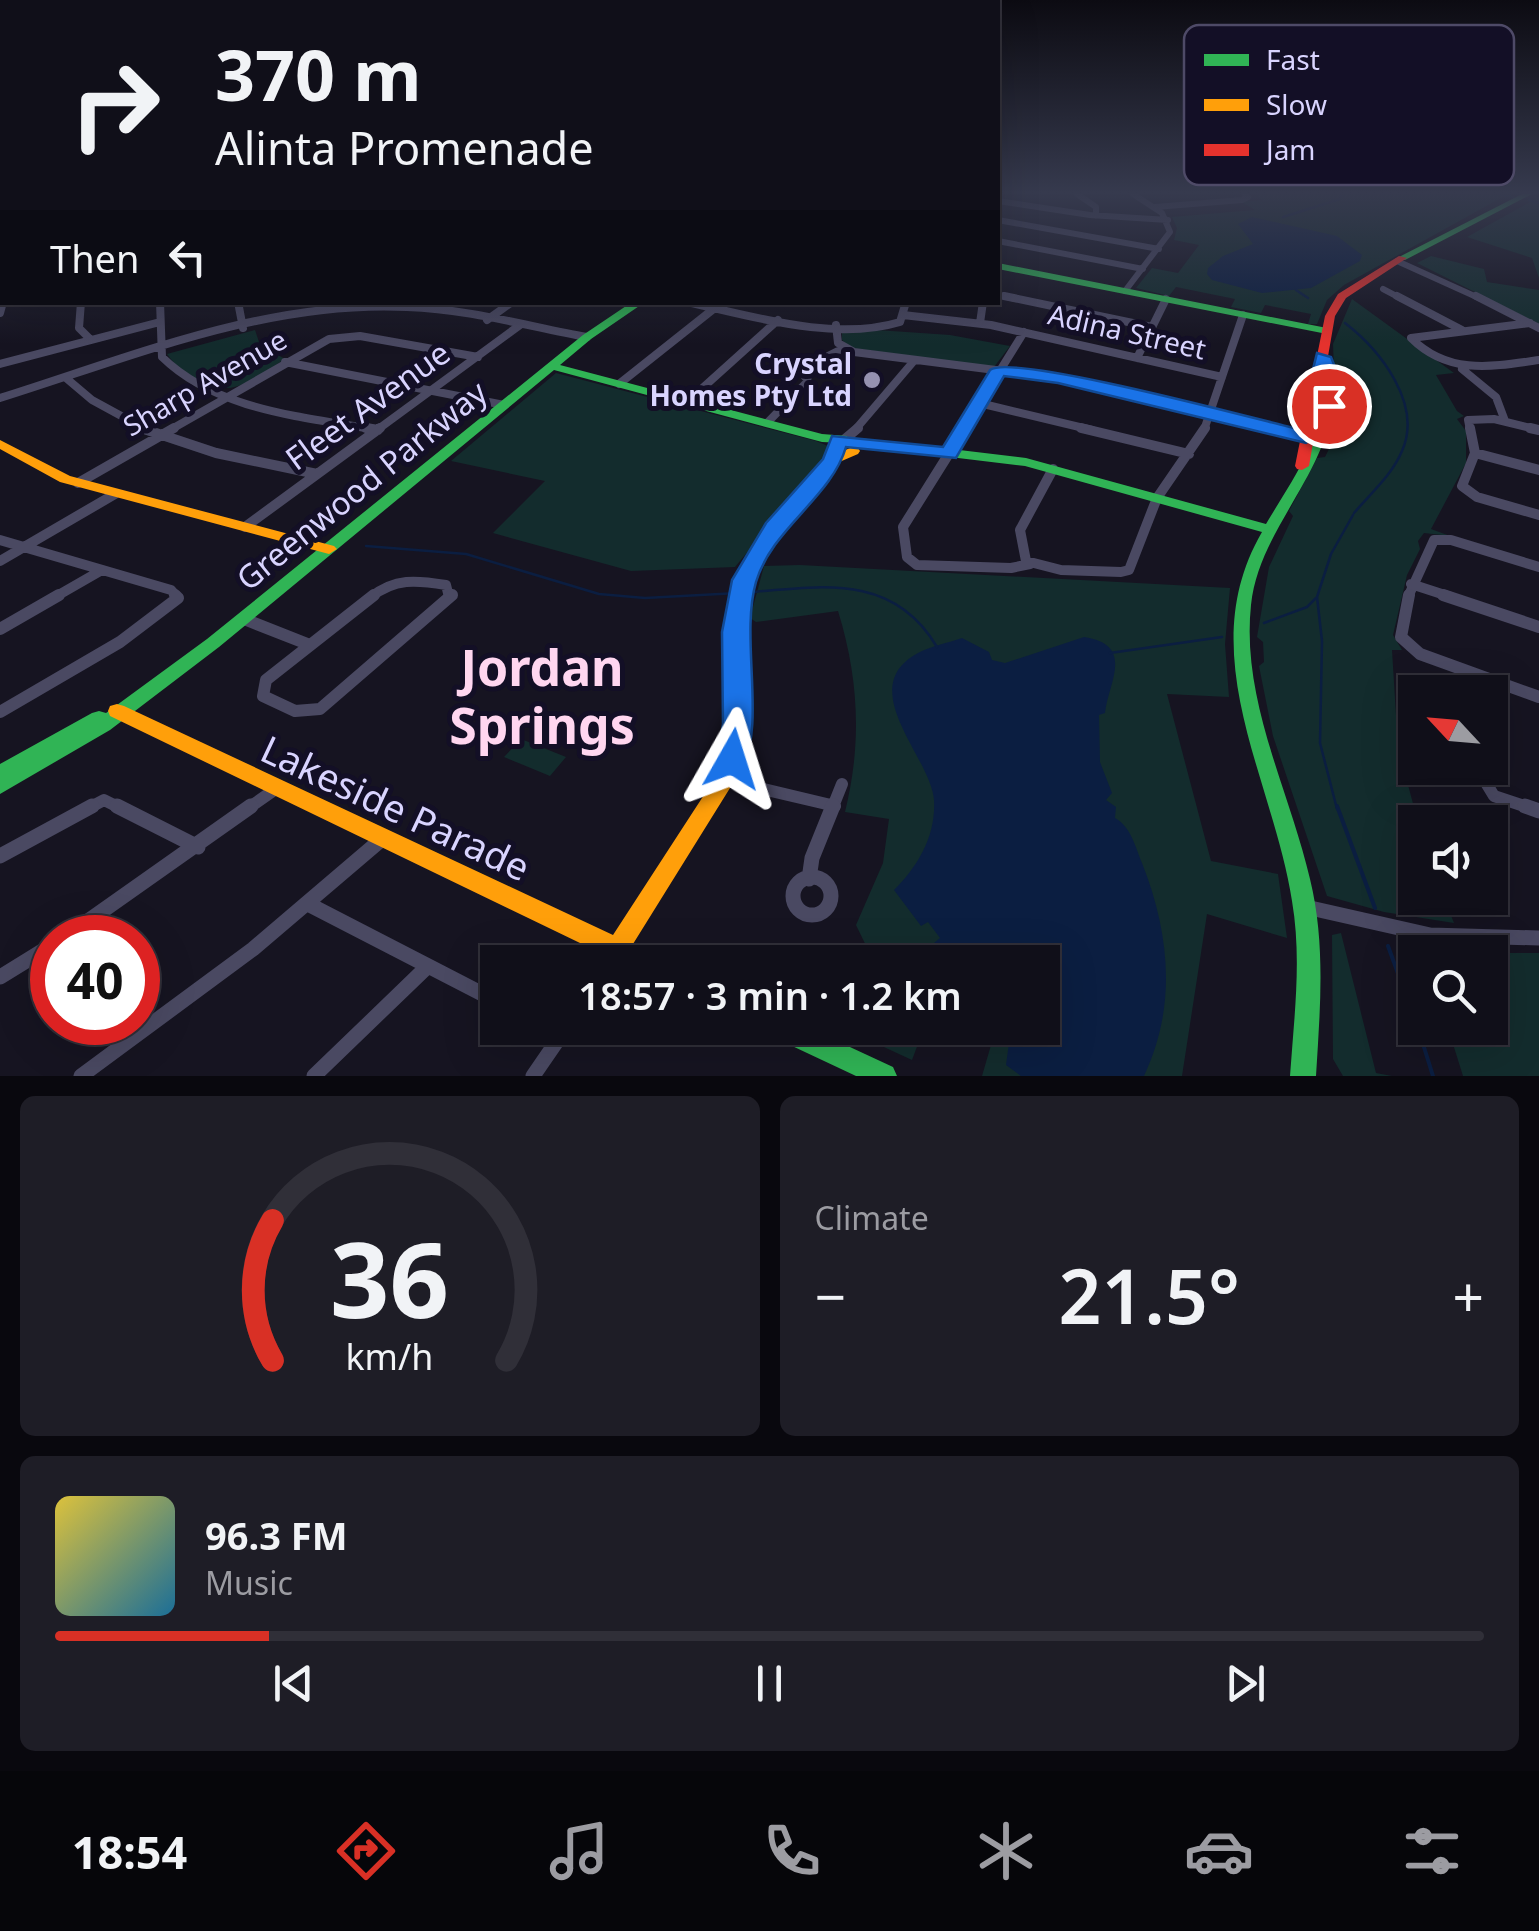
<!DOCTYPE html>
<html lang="en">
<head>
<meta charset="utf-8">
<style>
	:root { --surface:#100f19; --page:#1e1d26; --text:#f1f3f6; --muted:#9c9ca2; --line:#302f38; --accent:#d93025 }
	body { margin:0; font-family:"Noto Sans",sans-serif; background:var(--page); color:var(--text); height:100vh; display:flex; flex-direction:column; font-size:38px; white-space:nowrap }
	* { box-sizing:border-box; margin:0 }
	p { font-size:32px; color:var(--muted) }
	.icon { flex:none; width:55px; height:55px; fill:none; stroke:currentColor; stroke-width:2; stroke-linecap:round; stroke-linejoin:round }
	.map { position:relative; height:1076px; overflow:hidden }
	.details { display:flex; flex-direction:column; gap:20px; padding:20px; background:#09080e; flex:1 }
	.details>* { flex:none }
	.banner { position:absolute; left:0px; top:0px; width:1000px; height:305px; box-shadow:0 10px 40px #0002,0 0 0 2px var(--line); background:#100f19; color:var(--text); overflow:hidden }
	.needle { width:65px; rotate:296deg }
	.buttons { position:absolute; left:1398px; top:675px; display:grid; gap:20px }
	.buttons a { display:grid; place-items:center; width:110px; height:110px; border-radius:0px; background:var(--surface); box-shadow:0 10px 40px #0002,0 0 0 2px var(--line); font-size:50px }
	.speed { position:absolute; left:30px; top:915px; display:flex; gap:20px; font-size:50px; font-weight:700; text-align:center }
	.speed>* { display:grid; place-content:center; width:130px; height:130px; border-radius:50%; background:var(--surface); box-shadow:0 10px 40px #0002,0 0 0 2px var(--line); line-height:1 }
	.speed .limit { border:15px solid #d22; background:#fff; color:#111 }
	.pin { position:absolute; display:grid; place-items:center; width:85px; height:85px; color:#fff; margin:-42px; border:5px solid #fff; border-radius:50%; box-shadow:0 2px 10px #0007 }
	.me { position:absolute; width:110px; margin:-55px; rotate:6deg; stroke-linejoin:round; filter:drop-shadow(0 0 8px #0008) }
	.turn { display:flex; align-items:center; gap:35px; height:210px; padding:0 50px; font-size:45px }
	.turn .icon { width:130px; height:130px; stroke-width:2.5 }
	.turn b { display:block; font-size:70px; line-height:85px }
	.then { display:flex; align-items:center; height:95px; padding:0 50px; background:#0003; gap:20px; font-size:38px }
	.big { font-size:75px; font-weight:600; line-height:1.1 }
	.details .card { flex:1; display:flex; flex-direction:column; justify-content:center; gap:15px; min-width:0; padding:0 35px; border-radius:15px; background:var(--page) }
	.details .dial { align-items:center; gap:0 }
	.dial svg { height:260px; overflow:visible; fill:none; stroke:var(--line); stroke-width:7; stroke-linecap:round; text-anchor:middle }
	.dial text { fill:var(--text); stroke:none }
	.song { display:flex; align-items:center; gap:30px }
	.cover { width:120px; height:120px; border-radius:15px; background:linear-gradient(135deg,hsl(50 70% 55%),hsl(200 70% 35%)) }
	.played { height:10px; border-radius:5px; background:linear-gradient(90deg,var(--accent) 15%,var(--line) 15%) }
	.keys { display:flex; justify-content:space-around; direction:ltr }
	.heat { display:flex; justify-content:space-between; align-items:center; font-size:55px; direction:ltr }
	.details .tiles { flex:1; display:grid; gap:20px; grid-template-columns:1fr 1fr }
	.card:last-child { grid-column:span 2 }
	.trip { position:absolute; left:480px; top:945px; width:580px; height:100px; border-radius:0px; background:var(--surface); box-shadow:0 10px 40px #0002,0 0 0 2px var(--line); font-weight:600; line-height:100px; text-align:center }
	.dock { display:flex; height:160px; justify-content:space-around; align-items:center; background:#06060a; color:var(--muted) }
	.dock .icon { width:70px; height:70px }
	.dock .on { color:var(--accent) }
	.dock b { font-size:45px; color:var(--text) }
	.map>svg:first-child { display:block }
</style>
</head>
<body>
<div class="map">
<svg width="1539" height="1076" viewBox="0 0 1539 1076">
	<rect width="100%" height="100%" fill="#161421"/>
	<!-- green -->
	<path fill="#132c2d" d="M 1256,194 L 1508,194 L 1344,285 L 1327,300 L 1317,324 L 1308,324 L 1311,314 L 1265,305 L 1261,313 L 1231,307 L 1235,299 L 1176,287 L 1169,296 L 1136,288 L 1152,268 L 1178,273 L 1199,245 L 1174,240 L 1177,228 L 1172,217 L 1255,210 L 1242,202 L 1262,200 Z
		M 1539,197 L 1539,278 L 1532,258 L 1467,237 Z
		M 1431,256 L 1484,269 L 1487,282 L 1539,290 L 1539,324 L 1417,263 Z
		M 1352,299 L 1454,373 L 1436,375 L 1457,411 L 1464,416 L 1457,419 L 1466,431 L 1466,463 L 1431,529 L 1450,536 L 1424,533 L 1418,541 L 1420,549 L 1407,575 L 1393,635 L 1402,650 L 1392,650 L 1398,748 L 1418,822 L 1415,898 L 1444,898 L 1454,923 L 1384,912 L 1327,896 L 1273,736 L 1259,666 L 1264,662 L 1263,642 L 1257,637 L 1269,567 L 1293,516 L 1289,511 L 1317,458 L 1325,457 L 1330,447 L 1339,403 L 1335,399 L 1333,344 Z
		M 847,328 L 950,335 L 1010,346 L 994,367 L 851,348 L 842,340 L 842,330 Z
		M 255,330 L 260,345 L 285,359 C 270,368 245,388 228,388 C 207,389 179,372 167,354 Z
		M 556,373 L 816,441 L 828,446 L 830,453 L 735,567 L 631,571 L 493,533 L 545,481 L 451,461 Z
		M 800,565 L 1230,588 L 1225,644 L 1229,697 L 1167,694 L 1211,861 L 1278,874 L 1287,938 L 1207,914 L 1182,1076 L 982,1076 L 991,1045 L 953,1028 L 1042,1028 L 1042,962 L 874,962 L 856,925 L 883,863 L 889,819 L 845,812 C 862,743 859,679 838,611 L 756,622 L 750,618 L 764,566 Z
		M 521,739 L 566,757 L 550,776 L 504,757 Z
		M 1341,933 L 1376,1073 L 1392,1076 L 1343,1076 L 1333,1059 L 1332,935 Z
		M 1490,953 L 1539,953 L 1539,1076 L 1463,1076 L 1448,1028 L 1490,1028 Z
		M 864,1028 L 924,1028 L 912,1060 L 860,1036 Z"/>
	<!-- water -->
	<path fill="#0b1e41" d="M 1252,217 L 1337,236 L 1362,255 L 1360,261 L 1311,288 L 1262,293 L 1212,280 L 1207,274 L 1208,268 L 1223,256 L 1253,244 L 1238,224 Z
		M 1084,637 C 1136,645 1108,683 1105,713 L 1099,715 L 1100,762 L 1112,793 L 1106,800 L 1116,807 L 1115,818 C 1131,827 1135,846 1142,863 C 1170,934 1177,1006 1144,1076 L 1021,1076 L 1006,1065 L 1011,1028 L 1042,1028 L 1042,962 L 933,962 L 934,943 L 940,938 L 928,922 L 921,926 L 894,890 C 918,866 936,836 934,800 C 931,757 853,688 918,653 C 931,646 948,643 962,638 L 989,652 L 992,660 L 1005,663 Z"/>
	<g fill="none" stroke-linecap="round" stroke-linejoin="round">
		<!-- stream-far1 -->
		<path stroke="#0b1e41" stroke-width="2.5" d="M 1499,194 L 1513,197
			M 1529,200 L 1539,203
			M 1283,217 L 1340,199 L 1341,194
			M 1296,290 L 1308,298
			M 1345,323 C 1380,350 1423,404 1402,451 C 1392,475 1371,493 1354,513
			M 366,546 L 466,554 L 599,594 L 645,598 L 738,593
			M 751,592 C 825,586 894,574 937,647
			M 1264,623 L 1307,607 L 1316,598
			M 1110,653 L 1222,637
			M 1337,809 L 1320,743 L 1322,641 L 1317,597 L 1331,554 L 1353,515"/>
		<!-- stream -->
		<path stroke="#0b1e41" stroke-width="4" d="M 1337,806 L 1375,908
			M 1388,946 L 1415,1020
			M 1418,1028 L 1433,1076"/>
		<!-- street-far4 -->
		<path stroke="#4a4962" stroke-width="6" d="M 1077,194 L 1096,207 L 1096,216
			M 998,201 L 1090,215 L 1168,220
			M 1155,207 L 1242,200 L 1248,197 L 1245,194
			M 998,220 L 1159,249
			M 998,241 L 1143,269
			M 1397,261 L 1481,299
			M 1383,289 L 1402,299
			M 1125,291 L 1170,232 L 1162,213 L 1133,194
			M 998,295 L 1016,299"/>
		<!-- street-far3 -->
		<path stroke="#4a4962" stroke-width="8" d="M 1004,296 L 1152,327
			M 1397,296 L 1462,330
			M 1476,296 L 1539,328
			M 81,302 L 79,328 L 90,339
			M 160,302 L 162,357 C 217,411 305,417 378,430
			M 238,302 L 243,328
			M 687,302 C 752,316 834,342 900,322 L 906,302
			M 0,313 L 3,302
			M 903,315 L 991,325 L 1222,377
			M 487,320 L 512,302
			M 980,323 L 983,302
			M 1530,323 L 1411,338 C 1448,375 1491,367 1539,360
			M 836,325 L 838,343 L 854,352 L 1058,378 L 1280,430
			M 1137,358 L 1166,299
			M 285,362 L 504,405
			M 0,364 L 160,322
			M 1462,369 L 1496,397 L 1505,421
			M 805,377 L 824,358 L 844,348
			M 66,378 L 92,400 L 147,430
			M 619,384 L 716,307
			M 0,398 C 131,357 267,300 407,307 C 468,309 527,326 587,337
			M 687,402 L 778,320
			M 979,403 L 1092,430
			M 767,423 L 807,382 L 808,374
			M 170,430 L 329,339 L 360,336 L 478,357
			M 377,430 L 520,325
			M 855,430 L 913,362
			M 963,430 L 1024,332
			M 1204,430 L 1243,315
			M 1470,430 L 1468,420 L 1494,419 L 1539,430"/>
		<!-- street-far2 -->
		<path stroke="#4a4962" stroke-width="10" d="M 141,428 L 216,453 L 317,474
			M 366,428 L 378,430
			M 965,428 L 903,527 L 907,557 L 917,565 L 1011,568 L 1030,564
			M 1081,428 L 1189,454
			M 1269,428 L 1312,438
			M 1470,428 L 1475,453 L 1462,486 L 1477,497 L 1539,515
			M 1530,428 L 1539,430
			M 845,439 L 858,428
			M 1475,453 L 1539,470
			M 1053,469 L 1020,530 L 1026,561 L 1061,570 L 1121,572 L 1129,570 L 1157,498 L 1205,428
			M 78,483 L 174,428
			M 245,527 L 380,428
			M 0,540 L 171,590 L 177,597
			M 0,561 L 115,494
			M 1411,584 L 1451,597
			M 55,597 L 102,570
			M 371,597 C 395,578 416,580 446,585 L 449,597
			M 1408,597 L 1434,540 L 1451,540 L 1539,567"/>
		<!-- street-far1 -->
		<path stroke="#4a4962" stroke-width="12" d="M 374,595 L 266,680 L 263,696 L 295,711 L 320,709 L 452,595
			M 1409,595 L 1401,637 L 1420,654 L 1539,697
			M 1443,595 L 1539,627
			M 244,619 L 310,645
			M 0,629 L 59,595
			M 1465,692 L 1470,672
			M 0,712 L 120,642 L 178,598 L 175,595
			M 1477,768 L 1494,796 L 1533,809
			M 725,780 L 835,806
			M 87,809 L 104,800 L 122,809
			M 247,809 L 277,788
			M 832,809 L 842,784"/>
		<!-- street -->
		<path stroke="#4a4962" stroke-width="15" d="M 117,806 L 198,847
			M 1525,806 L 1539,811
			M 0,856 L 92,806
			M793 896a19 19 0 1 1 38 0a19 19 0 1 1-38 0Z
			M 809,879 L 812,858 L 833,806
			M 308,904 L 498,1002
			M 1306,907 L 1430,935 L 1539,938
			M 64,938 L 251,806
			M 0,977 L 52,945
			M 547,1028 L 561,1035
			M 81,1076 L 253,949 L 382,839
			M 314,1076 L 428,966
			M 533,1076 L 566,1028"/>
		<!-- fast -->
		<path fill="#30b455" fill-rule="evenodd" d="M 1522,194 L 1532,194 L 1405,260 L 1397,258 Z
			M 0,229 L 2,229 L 2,234 L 0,235 Z
			M 998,263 L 1327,328 L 1332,331 L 1327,334 L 998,269 Z
			M 632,302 L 645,302 L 591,339 L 560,365 L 822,434 L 847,436 L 848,439 L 842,443 L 822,442 L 554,370 L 219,647 L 110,730 L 0,794 L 0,764 L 92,713 L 99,711 L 106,713 L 207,639 L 583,335 Z
			M 1323,354 L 1329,357 C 1331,369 1335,382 1334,394 C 1330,473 1259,528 1251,605 C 1241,700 1289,789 1310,879 C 1326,944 1320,1010 1316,1076 L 1290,1076 C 1294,1018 1302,959 1292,901 C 1273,778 1191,654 1262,532 L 1025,466 L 859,446 L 852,442 L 859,438 L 1026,458 L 1266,524 C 1290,483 1325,437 1323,388 C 1322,378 1319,367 1317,357 Z
			M 769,1028 L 809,1028 L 893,1067 L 897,1076 L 856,1076 L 773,1037 Z"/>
		<!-- slow -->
		<path fill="#ff9f0a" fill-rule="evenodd" d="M 0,440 L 70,476 L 334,546 L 337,549 L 329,554 L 60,482 L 0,449 Z
			M 853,447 L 858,448 L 860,451 L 858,454 L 837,463 L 815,486 L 760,562 L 743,622 L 746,723 L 735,780 L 633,944 L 655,954 L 659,962 L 623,962 L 609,957 L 110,716 L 108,711 L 110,706 L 117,704 L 124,706 L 613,935 L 715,778 L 728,723 L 727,622 L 744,562 L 805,480 L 827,457 Z"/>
		<!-- jam -->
		<path fill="#e5322d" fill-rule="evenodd" d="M 1399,256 L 1407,258 L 1346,298 L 1335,316 L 1309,466 L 1302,470 L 1297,469 L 1295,466 L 1325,316 L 1338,294 Z"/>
	</g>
	<!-- sky -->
	<linearGradient id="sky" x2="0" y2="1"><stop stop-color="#0c0b12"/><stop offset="0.56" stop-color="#363a4e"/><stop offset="1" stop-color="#363a4e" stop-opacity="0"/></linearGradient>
	<rect width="1539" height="344" fill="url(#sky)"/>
	<!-- route -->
	<path fill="#1a73e8" stroke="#114b97" stroke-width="2.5" d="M 1317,353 L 1331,357 L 1339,377 L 1338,406 L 1329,412 L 1321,409 L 1316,437 L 1306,443 L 1058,383 L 1004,376 L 956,458 L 846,447 C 831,498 772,528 756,582 C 740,637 766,724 742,767 L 722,767 L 717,759 L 723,724 L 722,632 L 732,580 L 766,523 L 823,459 L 832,436 L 943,447 L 990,370 C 1012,353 1256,419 1298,429 Z"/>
	<!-- markers -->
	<circle fill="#9591b1" stroke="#130f26" stroke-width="4" cx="872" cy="380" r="10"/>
	<g text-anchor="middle" stroke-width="10" stroke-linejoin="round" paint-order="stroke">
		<!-- far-street labels -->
		<g font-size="28" fill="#d9d4ff" stroke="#130f26">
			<text transform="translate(1127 332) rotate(13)" y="10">Adina Street</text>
			<text transform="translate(205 383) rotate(-30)" y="10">Sharp Avenue</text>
		</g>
		<!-- far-poi labels -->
		<g font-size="28" font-weight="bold" fill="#d9d4ff" stroke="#130f26" text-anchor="end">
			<text x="852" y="374">Crystal<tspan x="852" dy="32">Homes Pty Ltd</tspan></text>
		</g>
		<!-- street labels -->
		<g font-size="32" fill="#d9d4ff" stroke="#130f26">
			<text transform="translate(368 406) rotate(-36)" y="11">Fleet Avenue</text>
			<text transform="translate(362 486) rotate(-39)" y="11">Greenwood Parkway</text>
		</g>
		<!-- near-street labels -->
		<g font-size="38" fill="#d9d4ff" stroke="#130f26">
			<text transform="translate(395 809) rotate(25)" y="13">Lakeside Parade</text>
		</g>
		<!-- near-district labels -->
		<g font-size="50" font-weight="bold" fill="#ffd6f0" stroke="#130f26">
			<text x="542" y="686">Jordan<tspan x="542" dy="58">Springs</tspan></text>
		</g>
	</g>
	<!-- legend -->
	<rect x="1184" y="25" width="330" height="160" rx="15" fill="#130f26" stroke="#4e4a67" stroke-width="2.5"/>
	<rect x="1204" y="54" width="45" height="12" fill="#30b455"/>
	<rect x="1204" y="99" width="45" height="12" fill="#ff9f0a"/>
	<rect x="1204" y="144" width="45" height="12" fill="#e5322d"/>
	<g font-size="28" fill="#d9d4ff">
		<text x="1266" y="70">Fast</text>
		<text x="1266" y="115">Slow</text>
		<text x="1266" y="160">Jam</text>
	</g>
</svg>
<div class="buttons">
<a><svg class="needle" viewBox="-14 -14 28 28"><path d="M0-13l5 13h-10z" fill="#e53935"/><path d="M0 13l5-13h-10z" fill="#9c9ca2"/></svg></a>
<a><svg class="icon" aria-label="sound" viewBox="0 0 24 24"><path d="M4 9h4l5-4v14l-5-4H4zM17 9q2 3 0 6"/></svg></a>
<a><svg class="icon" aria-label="search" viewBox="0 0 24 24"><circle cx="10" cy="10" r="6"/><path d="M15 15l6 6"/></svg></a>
</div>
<div class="speed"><div class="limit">40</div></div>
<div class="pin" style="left:1329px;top:406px;background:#d93025"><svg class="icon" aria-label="arrive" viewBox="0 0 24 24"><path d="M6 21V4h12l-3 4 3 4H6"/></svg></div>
<svg class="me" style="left:732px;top:759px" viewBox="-20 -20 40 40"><path d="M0-17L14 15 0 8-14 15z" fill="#1a73e8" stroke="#fff" stroke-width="4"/></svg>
<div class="trip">18:57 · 3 min · 1.2 km</div>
<div class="banner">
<div class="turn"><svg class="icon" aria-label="right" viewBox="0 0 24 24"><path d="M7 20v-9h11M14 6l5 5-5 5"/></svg><div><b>370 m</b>Alinta Promenade</div></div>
<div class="then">Then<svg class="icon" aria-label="left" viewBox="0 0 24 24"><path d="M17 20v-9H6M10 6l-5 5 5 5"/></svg></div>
</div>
</div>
<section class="details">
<div class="tiles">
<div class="card dial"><svg viewBox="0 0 100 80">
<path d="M14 69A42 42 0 1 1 86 69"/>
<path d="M14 69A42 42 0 0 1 14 26" stroke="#d93025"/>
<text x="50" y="56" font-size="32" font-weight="700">36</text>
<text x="50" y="72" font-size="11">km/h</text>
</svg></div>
<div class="card"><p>Climate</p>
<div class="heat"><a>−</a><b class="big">21.5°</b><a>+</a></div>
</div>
<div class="card">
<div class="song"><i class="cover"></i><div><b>96.3 FM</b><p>Music</p></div></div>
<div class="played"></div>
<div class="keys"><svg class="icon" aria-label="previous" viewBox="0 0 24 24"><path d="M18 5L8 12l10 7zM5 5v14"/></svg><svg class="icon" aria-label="pause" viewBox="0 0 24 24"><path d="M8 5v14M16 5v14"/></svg><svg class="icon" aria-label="next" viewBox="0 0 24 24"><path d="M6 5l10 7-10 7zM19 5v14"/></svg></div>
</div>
</div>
</section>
<nav class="dock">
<b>18:54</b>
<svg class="icon on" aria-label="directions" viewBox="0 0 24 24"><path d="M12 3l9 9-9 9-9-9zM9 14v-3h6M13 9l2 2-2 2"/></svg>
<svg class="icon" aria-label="music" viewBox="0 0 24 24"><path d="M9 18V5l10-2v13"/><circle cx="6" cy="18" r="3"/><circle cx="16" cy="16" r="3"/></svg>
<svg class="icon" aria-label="phone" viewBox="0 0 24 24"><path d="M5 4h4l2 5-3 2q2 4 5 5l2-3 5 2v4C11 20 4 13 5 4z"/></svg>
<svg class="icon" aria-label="climate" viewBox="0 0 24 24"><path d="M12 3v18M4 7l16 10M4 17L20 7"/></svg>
<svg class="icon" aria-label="car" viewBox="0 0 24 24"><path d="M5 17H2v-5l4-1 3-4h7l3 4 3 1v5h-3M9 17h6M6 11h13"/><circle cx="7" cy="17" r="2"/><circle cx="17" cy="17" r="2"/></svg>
<svg class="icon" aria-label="filters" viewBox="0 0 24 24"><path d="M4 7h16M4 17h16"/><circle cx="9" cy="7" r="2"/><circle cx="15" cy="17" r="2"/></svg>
</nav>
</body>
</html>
